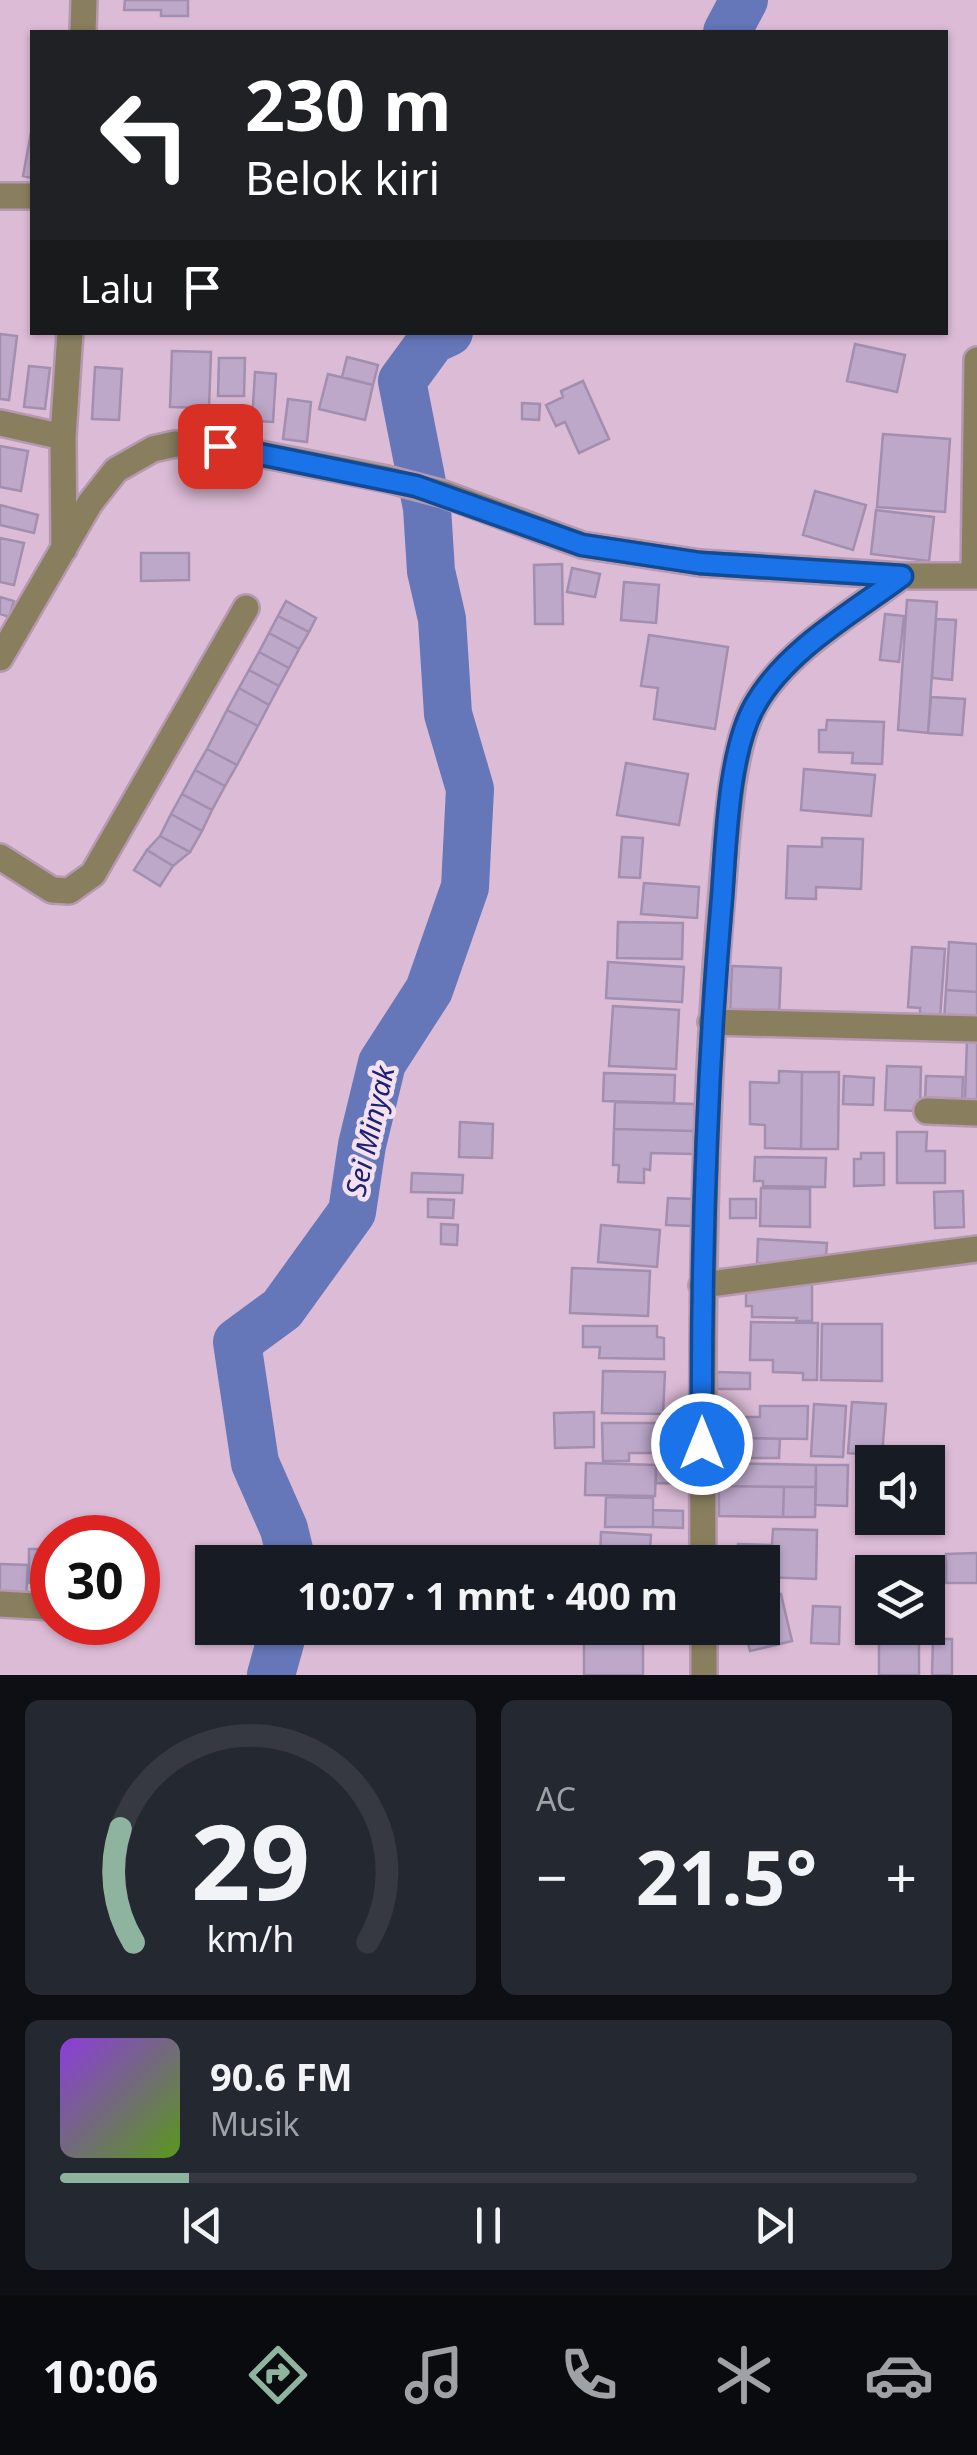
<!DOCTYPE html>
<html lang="id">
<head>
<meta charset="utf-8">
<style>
	:root { --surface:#171b24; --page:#242831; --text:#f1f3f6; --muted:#9ea1a6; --line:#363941; --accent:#8eb4a0 }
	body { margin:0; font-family:"Noto Sans",sans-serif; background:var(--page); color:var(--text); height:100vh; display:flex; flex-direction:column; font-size:38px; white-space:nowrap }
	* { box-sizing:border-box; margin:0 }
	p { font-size:32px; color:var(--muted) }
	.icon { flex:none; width:55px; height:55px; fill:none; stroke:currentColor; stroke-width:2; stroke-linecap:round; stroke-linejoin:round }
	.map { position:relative; height:1675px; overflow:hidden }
	.drawer { display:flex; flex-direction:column; gap:25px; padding:25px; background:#0d0f14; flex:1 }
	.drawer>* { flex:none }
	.guide { position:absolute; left:30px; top:30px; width:918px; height:305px; border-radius:0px; box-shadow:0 2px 8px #0004; background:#202124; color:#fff; overflow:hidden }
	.controls { position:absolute; left:855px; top:1445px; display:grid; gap:20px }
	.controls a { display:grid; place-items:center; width:90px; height:90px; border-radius:0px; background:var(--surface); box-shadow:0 2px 8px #0004; font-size:50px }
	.speed { position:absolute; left:30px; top:1515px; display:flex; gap:20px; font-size:50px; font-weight:700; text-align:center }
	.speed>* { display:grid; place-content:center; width:130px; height:130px; border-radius:50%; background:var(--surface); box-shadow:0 2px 8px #0004; line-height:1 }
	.speed .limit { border:15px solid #d22; background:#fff; color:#111 }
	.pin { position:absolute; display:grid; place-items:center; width:85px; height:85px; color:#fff; margin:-42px; border-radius:20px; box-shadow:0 5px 15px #0006 }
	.me { position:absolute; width:110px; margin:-55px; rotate:0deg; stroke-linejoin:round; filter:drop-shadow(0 0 8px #0008) }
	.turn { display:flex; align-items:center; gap:35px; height:210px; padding:0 50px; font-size:45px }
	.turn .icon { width:130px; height:130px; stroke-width:2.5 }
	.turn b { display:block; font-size:70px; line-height:85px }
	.then { display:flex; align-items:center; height:95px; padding:0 50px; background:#0003; gap:20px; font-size:38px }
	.big { font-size:75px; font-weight:700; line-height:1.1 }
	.drawer .tile { flex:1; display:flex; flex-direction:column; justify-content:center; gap:15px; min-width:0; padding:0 35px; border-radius:15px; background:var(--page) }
	.drawer .dial { align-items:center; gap:0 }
	.dial svg { height:260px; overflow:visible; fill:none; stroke:var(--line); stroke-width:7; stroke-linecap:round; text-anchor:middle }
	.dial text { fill:var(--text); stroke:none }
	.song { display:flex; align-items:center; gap:30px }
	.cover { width:120px; height:120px; border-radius:15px; background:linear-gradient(135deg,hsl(270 70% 55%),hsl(90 70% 35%)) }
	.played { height:10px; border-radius:5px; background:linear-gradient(90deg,var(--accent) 15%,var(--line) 15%) }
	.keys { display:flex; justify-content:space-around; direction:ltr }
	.heat { display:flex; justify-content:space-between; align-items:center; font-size:55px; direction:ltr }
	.drawer .tiles { flex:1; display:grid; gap:25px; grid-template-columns:1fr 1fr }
	.tile:last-child { grid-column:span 2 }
	.trip { position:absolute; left:195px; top:1545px; width:585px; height:100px; border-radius:0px; background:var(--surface); box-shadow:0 2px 8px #0004; font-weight:700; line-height:100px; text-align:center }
	.dock { display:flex; height:160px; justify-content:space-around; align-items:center; background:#090b0e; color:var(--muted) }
	.dock .icon { width:70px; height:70px }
	.dock .on { color:var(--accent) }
	.dock b { font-size:45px; color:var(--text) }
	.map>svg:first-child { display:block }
</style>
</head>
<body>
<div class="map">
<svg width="977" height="1675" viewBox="0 0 977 1675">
	<rect width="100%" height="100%" fill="#dcbbd6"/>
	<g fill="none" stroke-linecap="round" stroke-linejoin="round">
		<!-- river -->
		<path stroke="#6576b9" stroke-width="48" d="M 727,32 L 744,0
			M 292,1562 L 284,1529 L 255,1463 L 237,1342 L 282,1309 L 352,1212 L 362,1145 L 382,1063 L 429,990 L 465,887 L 470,789 L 448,714 L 442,619 L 431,571 L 427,508 L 402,381 L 432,340 L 449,332
			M 271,1675 L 284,1628"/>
	</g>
	<!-- building -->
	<path fill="#bda8ca" stroke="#a28eaf" stroke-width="2.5" d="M 125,0 L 188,0 L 188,16 L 161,16 L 161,10 L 124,10 Z
		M 32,127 L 32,178 L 23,176 Z
		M 0,334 L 17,336 L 9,400 L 0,399 Z
		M 855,344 L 905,355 L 897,392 L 847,381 Z
		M 172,351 L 211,352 L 209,408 L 170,407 Z
		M 347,357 L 378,365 L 373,385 L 342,377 Z
		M 219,358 L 245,358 L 244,396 L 218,396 Z
		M 29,366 L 50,368 L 45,409 L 24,407 Z
		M 95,367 L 122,369 L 119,420 L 92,419 Z
		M 255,372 L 276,374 L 273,422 L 252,421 Z
		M 328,374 L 373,385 L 365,420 L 319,409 Z
		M 583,381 L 609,439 L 579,453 L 565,422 L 556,426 L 546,405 L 563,397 L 561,391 Z
		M 288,399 L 311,402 L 307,442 L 283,439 Z
		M 522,403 L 540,404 L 539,420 L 522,419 Z
		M 883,434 L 950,439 L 945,512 L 877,507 Z
		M 0,446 L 28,451 L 21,491 L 0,487 Z
		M 815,491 L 866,505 L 853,550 L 803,535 Z
		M 0,505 L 38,515 L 34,533 L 0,525 Z
		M 876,510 L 934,517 L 929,561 L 871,554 Z
		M 0,538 L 24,543 L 14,585 L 0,582 Z
		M 141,553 L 189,553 L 189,580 L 141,581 Z
		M 562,564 L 563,624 L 535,624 L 534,565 Z
		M 572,568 L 600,574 L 595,597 L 567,592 Z
		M 624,582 L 659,585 L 656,623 L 621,620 Z
		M 0,597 L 14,601 L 9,617 L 0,614 Z
		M 907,600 L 937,602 L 928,733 L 898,730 Z
		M 286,601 L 316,618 L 309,632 L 278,616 Z
		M 885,614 L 904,616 L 899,662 L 880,660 Z
		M 278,616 L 309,632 L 299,649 L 269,633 Z
		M 936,619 L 956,620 L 952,680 L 932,678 Z
		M 269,633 L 299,649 L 289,668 L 259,652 Z
		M 649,635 L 728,647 L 715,729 L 654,719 L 658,688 L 641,686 Z
		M 259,652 L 289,668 L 279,686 L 249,670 Z
		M 249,670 L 279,686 L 269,705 L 239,688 Z
		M 239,688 L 269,705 L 258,726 L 227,710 Z
		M 931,697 L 965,699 L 962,735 L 928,733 Z
		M 227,710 L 258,726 L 237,765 L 207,749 Z
		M 827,720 L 884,722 L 882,764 L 852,763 L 853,753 L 819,752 L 819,730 L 826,730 Z
		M 207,749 L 237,765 L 225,786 L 195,770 Z
		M 626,763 L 688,774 L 679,825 L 617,815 Z
		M 804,769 L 875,775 L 871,816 L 801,810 Z
		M 195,770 L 225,786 L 212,810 L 182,794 Z
		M 182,794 L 212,810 L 202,831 L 171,814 Z
		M 171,814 L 202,831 L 190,852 L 160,836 Z
		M 160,836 L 190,852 L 173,866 L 147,850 Z
		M 622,837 L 643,838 L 640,878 L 619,877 Z
		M 822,838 L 863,839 L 861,889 L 816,887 L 816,899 L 786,898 L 788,846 L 822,847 Z
		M 147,850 L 173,866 L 160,886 L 134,870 Z
		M 644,883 L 699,887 L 697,918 L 641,914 Z
		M 618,922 L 683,923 L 682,959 L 617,958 Z
		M 949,942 L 977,944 L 977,992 L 946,990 Z
		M 912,947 L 945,949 L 940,1018 L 920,1017 L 920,1008 L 908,1007 Z
		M 608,962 L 684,967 L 682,1002 L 606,998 Z
		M 732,966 L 781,968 L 779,1018 L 730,1016 Z
		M 946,990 L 977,992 L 977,1023 L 944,1021 Z
		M 613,1006 L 679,1010 L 676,1069 L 609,1066 Z
		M 967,1039 L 977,1039 L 977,1100 L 965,1100 Z
		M 887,1066 L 921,1067 L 920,1111 L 885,1110 Z
		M 779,1071 L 802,1072 L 801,1149 L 765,1148 L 765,1125 L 750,1124 L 750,1082 L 779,1083 Z
		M 802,1072 L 839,1072 L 838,1149 L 801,1149 Z
		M 604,1073 L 675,1075 L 674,1103 L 603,1101 Z
		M 844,1076 L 874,1078 L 873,1105 L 843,1104 Z
		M 926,1076 L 963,1077 L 962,1104 L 925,1102 Z
		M 615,1102 L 695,1104 L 694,1131 L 614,1129 Z
		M 460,1122 L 493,1124 L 492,1158 L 459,1157 Z
		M 614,1129 L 694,1131 L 693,1154 L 651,1153 L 650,1170 L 644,1169 L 644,1183 L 618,1182 L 619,1165 L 613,1165 Z
		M 897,1132 L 927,1132 L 926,1151 L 945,1151 L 945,1183 L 897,1183 Z
		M 861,1153 L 884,1153 L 884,1185 L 854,1186 L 854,1159 L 861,1159 Z
		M 755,1157 L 826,1158 L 825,1187 L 763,1186 L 763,1181 L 754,1181 Z
		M 412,1173 L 463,1175 L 462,1193 L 411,1192 Z
		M 761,1188 L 810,1189 L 810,1227 L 760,1226 Z
		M 963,1191 L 964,1227 L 935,1228 L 934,1192 Z
		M 668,1198 L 693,1199 L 691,1226 L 666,1225 Z
		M 428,1199 L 454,1200 L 453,1218 L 428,1217 Z
		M 730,1199 L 756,1199 L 756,1218 L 730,1218 Z
		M 441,1224 L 458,1225 L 457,1245 L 441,1244 Z
		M 601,1225 L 660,1230 L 657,1267 L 598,1262 Z
		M 758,1239 L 827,1243 L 825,1267 L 757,1263 Z
		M 572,1268 L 650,1271 L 648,1316 L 570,1313 Z
		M 777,1278 L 812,1279 L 812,1321 L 796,1321 L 797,1318 L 752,1317 L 752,1306 L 746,1306 L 746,1288 L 776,1288 Z
		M 751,1322 L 818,1323 L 817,1380 L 803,1380 L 803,1373 L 773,1372 L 773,1360 L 750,1360 Z
		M 822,1324 L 882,1324 L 882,1381 L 821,1380 Z
		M 583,1326 L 657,1326 L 657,1337 L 664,1338 L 664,1359 L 599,1358 L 600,1347 L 583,1347 Z
		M 603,1371 L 665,1372 L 663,1414 L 602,1413 Z
		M 717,1372 L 750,1373 L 750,1389 L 717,1389 Z
		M 852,1402 L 886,1404 L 882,1456 L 848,1453 Z
		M 814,1404 L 846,1406 L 843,1457 L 811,1456 Z
		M 760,1406 L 808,1406 L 807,1439 L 744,1438 L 744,1417 L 760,1417 Z
		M 594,1412 L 594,1447 L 555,1448 L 554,1413 Z
		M 602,1423 L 676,1423 L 677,1453 L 629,1453 L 629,1461 L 603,1461 Z
		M 744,1438 L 780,1439 L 779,1458 L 744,1458 Z
		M 586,1463 L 656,1465 L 655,1496 L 585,1495 Z
		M 720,1463 L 816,1465 L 816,1487 L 719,1486 Z
		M 656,1465 L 685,1465 L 685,1484 L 656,1483 Z
		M 816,1465 L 848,1465 L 847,1506 L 815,1505 Z
		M 719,1486 L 784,1487 L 783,1517 L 719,1516 Z
		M 784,1487 L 816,1487 L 815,1517 L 783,1517 Z
		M 606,1497 L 653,1498 L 653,1527 L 605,1527 Z
		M 653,1510 L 683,1511 L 683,1528 L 653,1527 Z
		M 773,1529 L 817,1530 L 816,1579 L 762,1577 L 762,1562 L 737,1562 L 738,1544 L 772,1545 Z
		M 601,1532 L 651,1535 L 649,1562 L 600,1562 Z
		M 29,1549 L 52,1549 L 52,1605 L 33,1605 L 34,1583 L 29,1583 Z
		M 977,1553 L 977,1583 L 946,1583 L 946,1554 Z
		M 0,1564 L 28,1565 L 26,1597 L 0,1596 Z
		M 781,1594 L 792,1641 L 750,1651 L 744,1628 L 762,1628 L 762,1598 Z
		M 813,1606 L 840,1607 L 839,1644 L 811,1643 Z
		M 879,1630 L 919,1631 L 919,1675 L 879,1675 Z
		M 584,1636 L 643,1637 L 643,1675 L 584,1675 Z
		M 933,1639 L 952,1639 L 952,1675 L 932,1675 Z"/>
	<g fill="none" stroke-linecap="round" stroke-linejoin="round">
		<defs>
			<path id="minor" d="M 83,32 L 84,0
				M 0,196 L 32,196
				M 0,423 L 63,437
				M 64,549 L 63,437 L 70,332
				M 974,576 L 977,360
				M 0,658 L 90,503 L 116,470 L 153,449 L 175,444 L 220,446 L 387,479 L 444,494 L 582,545 L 700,563 L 902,576 L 977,576
				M 0,857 L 52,890 L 69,891 L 93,874 L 246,608
				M 711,1022 L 977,1029
				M 927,1111 L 977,1113
				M 702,1285 L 977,1249
				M 703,1562 C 702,1343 702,1124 721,905 C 726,851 729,750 755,705 C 787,650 852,613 902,576
				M 0,1604 L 52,1607
				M 704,1628 L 704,1675"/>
		</defs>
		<!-- minor casing -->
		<use href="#minor" stroke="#b699b1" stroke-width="30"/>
		<!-- minor -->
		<use href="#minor" stroke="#897f5f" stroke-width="25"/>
	</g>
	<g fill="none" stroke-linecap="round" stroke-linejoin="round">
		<defs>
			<path id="route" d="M 220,446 L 416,486 L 582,545 L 700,563 L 902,576 C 852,613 786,650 755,705 C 728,752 726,844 722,898 C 706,1080 701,1261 702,1444"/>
		</defs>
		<!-- route casing -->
		<use href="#route" stroke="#114b97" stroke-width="25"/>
		<!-- route -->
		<use href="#route" stroke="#1a73e8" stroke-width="18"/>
	</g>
	<g text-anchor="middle" stroke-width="9" stroke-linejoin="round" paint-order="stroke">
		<!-- water labels -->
		<g font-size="28" font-style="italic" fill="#1c2071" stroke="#f3e1ef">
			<text transform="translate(370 1131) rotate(-77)" y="10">Sei Minyak</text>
		</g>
	</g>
</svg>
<div class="controls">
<a><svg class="icon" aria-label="sound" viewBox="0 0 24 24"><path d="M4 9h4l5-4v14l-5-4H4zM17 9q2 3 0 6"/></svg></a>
<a><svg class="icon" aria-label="layers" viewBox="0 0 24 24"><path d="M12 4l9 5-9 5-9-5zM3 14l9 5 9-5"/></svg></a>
</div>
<div class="speed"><div class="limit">30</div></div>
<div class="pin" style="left:220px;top:446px;background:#d93025"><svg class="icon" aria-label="arrive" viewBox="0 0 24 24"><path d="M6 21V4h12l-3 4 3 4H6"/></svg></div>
<svg class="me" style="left:702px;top:1444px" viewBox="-20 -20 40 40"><circle r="17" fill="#1a73e8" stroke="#fff" stroke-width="3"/><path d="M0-11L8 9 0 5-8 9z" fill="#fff"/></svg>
<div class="trip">10:07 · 1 mnt · 400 m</div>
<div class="guide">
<div class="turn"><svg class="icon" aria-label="left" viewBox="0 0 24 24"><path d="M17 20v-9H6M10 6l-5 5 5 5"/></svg><div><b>230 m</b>Belok kiri</div></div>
<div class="then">Lalu<svg class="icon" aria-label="arrive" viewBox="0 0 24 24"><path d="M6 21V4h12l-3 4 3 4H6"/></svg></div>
</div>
</div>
<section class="drawer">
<div class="tiles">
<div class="tile dial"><svg viewBox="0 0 100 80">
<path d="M14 69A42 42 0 1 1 86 69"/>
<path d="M14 69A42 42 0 0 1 10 34" stroke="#8eb4a0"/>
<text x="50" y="56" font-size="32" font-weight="700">29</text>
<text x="50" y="72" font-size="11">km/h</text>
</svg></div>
<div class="tile"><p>AC</p>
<div class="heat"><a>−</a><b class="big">21.5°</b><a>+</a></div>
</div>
<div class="tile">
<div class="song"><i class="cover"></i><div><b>90.6 FM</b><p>Musik</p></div></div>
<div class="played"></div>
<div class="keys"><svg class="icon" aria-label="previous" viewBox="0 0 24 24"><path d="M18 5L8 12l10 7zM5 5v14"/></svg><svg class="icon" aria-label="pause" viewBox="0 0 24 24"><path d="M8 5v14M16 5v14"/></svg><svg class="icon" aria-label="next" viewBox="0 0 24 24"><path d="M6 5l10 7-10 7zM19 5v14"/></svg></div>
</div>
</div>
</section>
<nav class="dock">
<b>10:06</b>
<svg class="icon on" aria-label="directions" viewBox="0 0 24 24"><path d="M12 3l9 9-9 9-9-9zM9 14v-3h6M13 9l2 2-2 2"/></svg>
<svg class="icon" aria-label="music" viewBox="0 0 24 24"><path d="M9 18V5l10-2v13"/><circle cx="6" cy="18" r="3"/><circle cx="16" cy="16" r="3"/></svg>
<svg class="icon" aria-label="phone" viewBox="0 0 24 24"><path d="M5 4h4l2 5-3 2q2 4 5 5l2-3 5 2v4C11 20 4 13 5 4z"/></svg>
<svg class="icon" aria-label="climate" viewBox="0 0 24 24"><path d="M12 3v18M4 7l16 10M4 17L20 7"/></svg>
<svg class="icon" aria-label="car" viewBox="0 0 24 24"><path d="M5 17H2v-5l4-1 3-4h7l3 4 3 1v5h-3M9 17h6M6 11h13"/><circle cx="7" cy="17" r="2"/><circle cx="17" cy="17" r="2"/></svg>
</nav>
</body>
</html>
